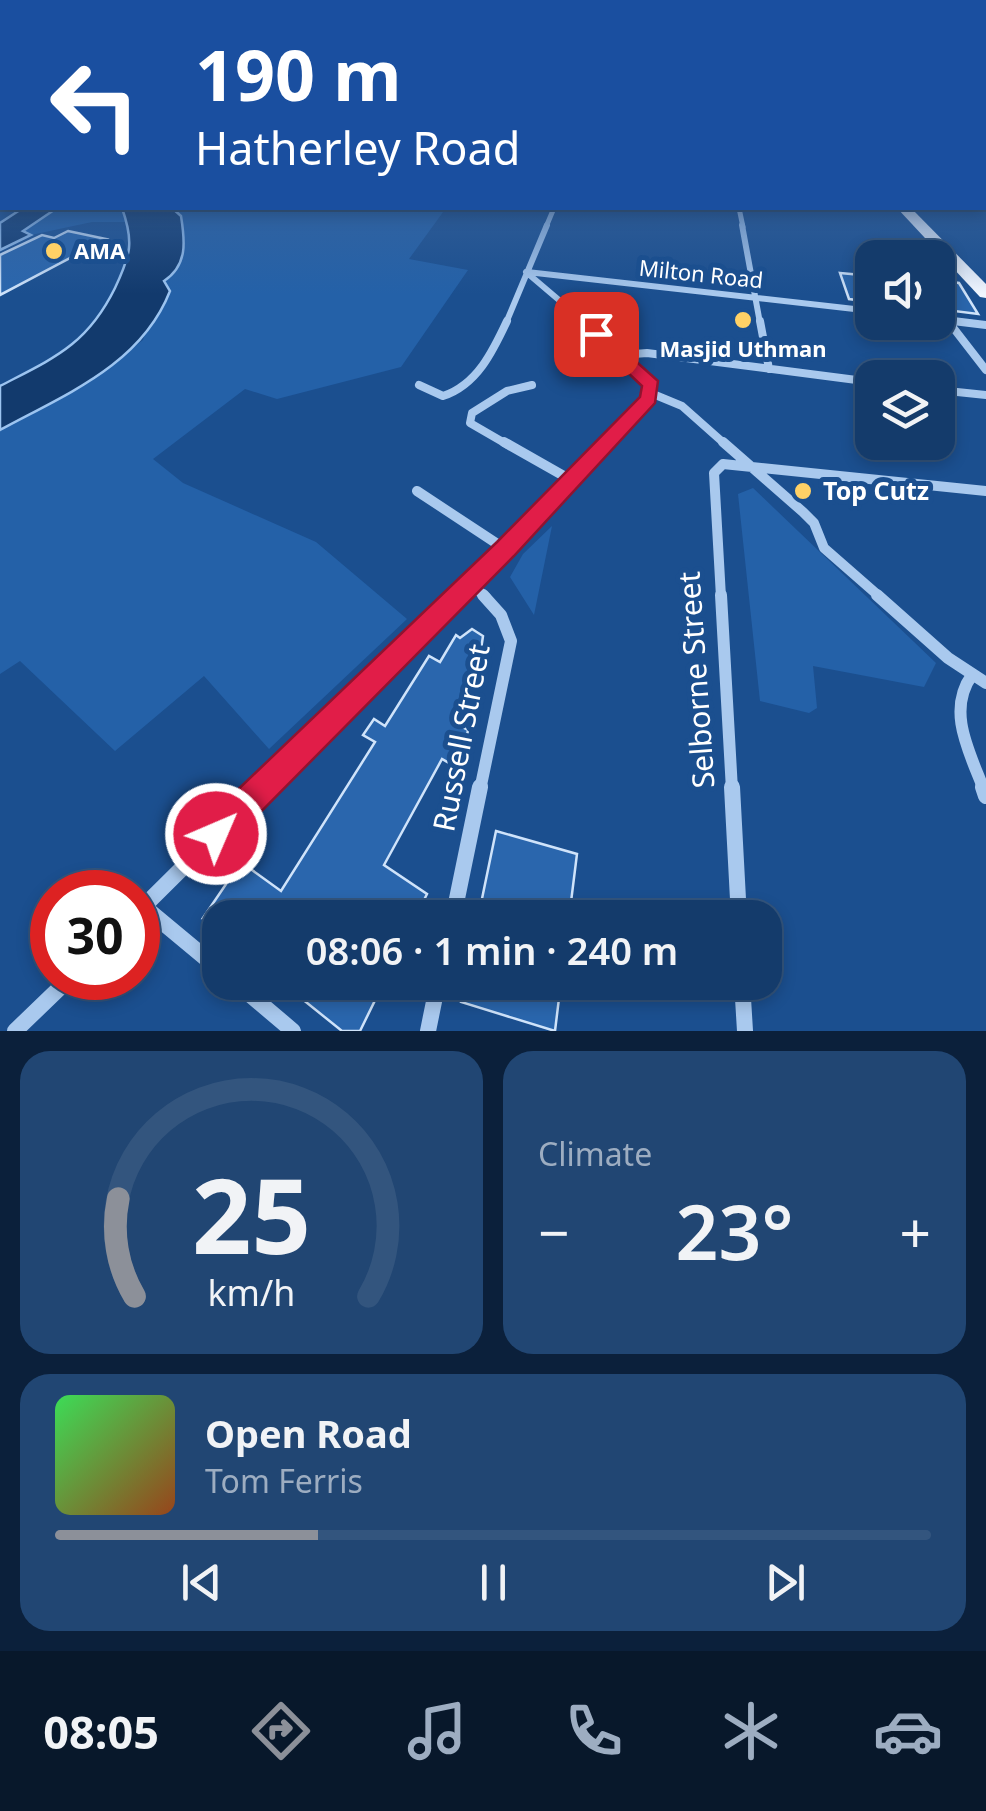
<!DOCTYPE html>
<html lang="en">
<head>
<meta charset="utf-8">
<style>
	:root { --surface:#143b6b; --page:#214673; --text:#f1f3f6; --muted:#9dadc1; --line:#33557e; --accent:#8c9099 }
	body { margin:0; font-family:"Noto Sans",sans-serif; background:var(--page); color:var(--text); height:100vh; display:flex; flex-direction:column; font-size:38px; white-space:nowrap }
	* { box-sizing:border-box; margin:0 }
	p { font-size:32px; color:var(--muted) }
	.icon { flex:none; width:55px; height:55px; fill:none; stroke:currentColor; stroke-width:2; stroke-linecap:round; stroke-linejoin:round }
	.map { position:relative; height:1031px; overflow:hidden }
	.sheet { display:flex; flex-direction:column; gap:20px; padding:20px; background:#0b203b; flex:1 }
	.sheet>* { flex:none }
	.top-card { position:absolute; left:0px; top:0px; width:988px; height:210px; box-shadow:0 5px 15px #0003,0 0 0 2px var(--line); background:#1a4fa0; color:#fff; overflow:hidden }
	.tools { position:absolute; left:855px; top:240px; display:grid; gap:20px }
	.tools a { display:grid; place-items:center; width:100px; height:100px; border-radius:20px; background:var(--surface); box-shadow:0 5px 15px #0003,0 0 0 2px var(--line); font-size:50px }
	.speed { position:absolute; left:30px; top:870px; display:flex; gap:20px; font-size:50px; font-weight:700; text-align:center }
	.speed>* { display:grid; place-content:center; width:130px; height:130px; border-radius:50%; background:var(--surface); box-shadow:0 5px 15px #0003,0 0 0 2px var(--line); line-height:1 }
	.speed .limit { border:15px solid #d22; background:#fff; color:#111 }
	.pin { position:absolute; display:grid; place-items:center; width:85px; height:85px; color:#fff; margin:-42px; border-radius:20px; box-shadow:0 5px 15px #0006 }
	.me { position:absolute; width:110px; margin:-55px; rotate:45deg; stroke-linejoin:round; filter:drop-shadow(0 0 8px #0008) }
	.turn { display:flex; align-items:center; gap:35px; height:210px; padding:0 30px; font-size:45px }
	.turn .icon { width:130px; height:130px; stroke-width:2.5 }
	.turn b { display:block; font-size:70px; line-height:85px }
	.big { font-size:75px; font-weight:600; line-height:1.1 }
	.sheet .tile { flex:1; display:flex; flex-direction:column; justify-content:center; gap:15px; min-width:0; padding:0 35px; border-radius:30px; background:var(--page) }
	.sheet .dial { align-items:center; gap:0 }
	.dial svg { height:260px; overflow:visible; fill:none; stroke:var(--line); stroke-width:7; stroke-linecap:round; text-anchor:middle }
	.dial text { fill:var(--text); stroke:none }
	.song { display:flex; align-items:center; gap:30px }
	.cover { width:120px; height:120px; border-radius:15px; background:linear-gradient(135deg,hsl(130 70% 55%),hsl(20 70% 35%)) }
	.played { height:10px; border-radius:5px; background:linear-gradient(90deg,var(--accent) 30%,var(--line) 30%) }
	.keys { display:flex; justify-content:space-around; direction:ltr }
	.heat { display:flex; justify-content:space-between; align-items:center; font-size:55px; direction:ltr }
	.sheet .tiles { flex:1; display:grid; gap:20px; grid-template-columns:1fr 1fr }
	.tile:last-child { grid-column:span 2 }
	.trip { position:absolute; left:202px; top:900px; width:580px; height:100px; border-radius:30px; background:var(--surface); box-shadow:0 5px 15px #0003,0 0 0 2px var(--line); font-weight:600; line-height:100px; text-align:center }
	.menu { display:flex; height:160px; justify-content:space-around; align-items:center; background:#08182b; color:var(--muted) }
	.menu .icon { width:70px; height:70px }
	.menu .current { color:var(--accent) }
	.menu b { font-size:45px; color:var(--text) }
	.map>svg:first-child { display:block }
</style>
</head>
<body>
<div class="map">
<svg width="986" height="1031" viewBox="0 0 986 1031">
	<rect width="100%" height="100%" fill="#1b4f8f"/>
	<!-- green -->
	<path fill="#2461a8" d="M 57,208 L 122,208 L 128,222 L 92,222 L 31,235 L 22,232 Z
		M 172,208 L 446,208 L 409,259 L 468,270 L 401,367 L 277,399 L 245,389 L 153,459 L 183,483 L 316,542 L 407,619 L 269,749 L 204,676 L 115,751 L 20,661 L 0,674 L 0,430 L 79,388 L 143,340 L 181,216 Z
		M 753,488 L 936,663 L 924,687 L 813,666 L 817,708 L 809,713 L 760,701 L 738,494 Z
		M 552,526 L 534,615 L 510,577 L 523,554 Z"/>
	<!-- water -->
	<path fill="#123a6d" stroke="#9cc4f0" stroke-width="2.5" d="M 23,208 L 57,208 L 23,231 L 31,235 L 0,250 L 0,223 Z
		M 122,208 L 172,208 L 181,216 C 185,241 188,265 164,281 L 170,291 C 141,365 66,394 0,430 L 0,386 C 54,358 87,345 115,288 C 131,254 134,242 122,208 Z"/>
	<!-- building -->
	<path fill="#2a66ad" stroke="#cfe3fa" stroke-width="2.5" d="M 68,231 L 106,239 L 0,295 L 0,255 L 42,235 L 54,238 Z
		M 840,273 L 872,276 L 872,302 L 849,299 Z
		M 938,280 L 959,283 L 978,314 L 938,309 Z
		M 472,629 L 483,636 L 477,677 L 452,722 L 468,730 L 461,770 L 442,759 L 384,865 L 427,894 L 415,918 L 203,918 L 241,862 L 281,891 L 375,742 L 363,735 L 374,719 L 385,726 L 429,656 L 440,662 L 456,635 L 460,638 Z
		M 496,831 L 577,854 L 569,918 L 478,918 Z
		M 281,982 L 384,982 L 360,1031 L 342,1031 Z
		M 465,982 L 561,982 L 555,1031 L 461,1002 Z"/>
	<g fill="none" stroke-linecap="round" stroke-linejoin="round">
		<!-- street-far5 -->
		<path stroke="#a9c9ee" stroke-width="5" d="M 739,208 L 743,227
			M 546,227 L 554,208"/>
		<!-- street-far4 -->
		<path stroke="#a9c9ee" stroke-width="6" d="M 742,225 L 760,323
			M 526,272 L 586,323
			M 527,272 L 872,311
			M 938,319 L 973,323
			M 947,320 L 950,323
			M 506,323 L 547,225"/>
		<!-- street-far3 -->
		<path stroke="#a9c9ee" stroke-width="8" d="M 583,321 L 635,369 L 653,394 L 682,406 L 726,445
			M 760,321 L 769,369
			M 948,321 L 986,370
			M 953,321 L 986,325
			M 621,355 L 647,353 L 872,382
			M 419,385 L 443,396 C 477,385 493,351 507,321
			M 938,390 L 986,395
			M 508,445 L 470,423 L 472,413 L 507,391 L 532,385
			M 605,445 L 653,394"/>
		<!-- street-far2 -->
		<path stroke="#a9c9ee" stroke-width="10" d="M 504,442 L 571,480
			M 723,442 L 803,512 L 814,523 L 824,548 L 880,597
			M 417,491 L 505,549
			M 469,583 L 486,597
			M 456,597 L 607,442
			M 721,597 L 714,473 L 723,464 L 986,491"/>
		<!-- street-far1 -->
		<path stroke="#a9c9ee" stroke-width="12" d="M 721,595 L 732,790
			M 877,595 L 948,658 L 986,683
			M 972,675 C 946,711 970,753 984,790
			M 262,790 L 459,595
			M 480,790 L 511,641 L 501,615 L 483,595"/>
		<!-- street -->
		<path stroke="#a9c9ee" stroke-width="16" d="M 732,787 L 739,918
			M 983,787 L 986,796
			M 143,906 L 220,970
			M 138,912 L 264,787
			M 453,918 L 480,787
			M 235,982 L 293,1031
			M 742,982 L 745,1031
			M 15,1031 L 70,978
			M 428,1031 L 438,982"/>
		<!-- primary -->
		<path fill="#f0f6ff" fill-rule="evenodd" d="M 897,208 L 911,208 L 986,284 L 986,298 L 980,297 Z"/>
	</g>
	<!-- sky -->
	<linearGradient id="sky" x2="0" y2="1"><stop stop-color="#0f2b4f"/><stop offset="0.51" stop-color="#39639b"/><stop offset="1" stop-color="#39639b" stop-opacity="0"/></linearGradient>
	<rect width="986" height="294" fill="url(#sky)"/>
	<!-- route -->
	<path fill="#e11d48" stroke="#92132f" stroke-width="2.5" d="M 591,331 L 602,331 L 658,381 L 655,403 L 514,556 L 228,845 L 216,850 L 204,845 L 199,834 L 204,822 L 497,542 L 640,397 L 642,386 L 591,338 Z"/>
	<!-- markers -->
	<g fill="#ffd166" stroke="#1b4f8f" stroke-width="4">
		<circle cx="54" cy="251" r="10"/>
		<circle cx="743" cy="320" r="10"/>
		<circle cx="803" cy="491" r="10"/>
	</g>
	<g text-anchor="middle" stroke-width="10" stroke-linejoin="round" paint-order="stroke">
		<!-- far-poi labels -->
		<g font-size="22" font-weight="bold" fill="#fff" stroke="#1b4f8f" text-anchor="start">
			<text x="74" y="259">AMA</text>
			<text x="743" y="357" text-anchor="middle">Masjid Uthman</text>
		</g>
		<!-- far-street labels -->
		<g font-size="22" fill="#fff" stroke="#1b4f8f">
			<text transform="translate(701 274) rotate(6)" y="8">Milton Road</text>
		</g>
		<!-- poi labels -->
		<g font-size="25" font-weight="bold" fill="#fff" stroke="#1b4f8f" text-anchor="start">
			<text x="823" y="500">Top Cutz</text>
		</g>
		<!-- near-street labels -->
		<g font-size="30" fill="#fff" stroke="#1b4f8f">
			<text transform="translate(697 680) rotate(-94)" y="10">Selborne Street</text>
			<text transform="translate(462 738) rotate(-79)" y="10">Russell Street</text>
		</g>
	</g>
</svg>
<div class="tools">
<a><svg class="icon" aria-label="sound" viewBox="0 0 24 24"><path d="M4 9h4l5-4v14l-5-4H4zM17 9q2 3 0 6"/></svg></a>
<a><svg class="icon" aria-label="layers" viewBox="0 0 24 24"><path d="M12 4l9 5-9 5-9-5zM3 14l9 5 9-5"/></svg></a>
</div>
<div class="speed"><div class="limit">30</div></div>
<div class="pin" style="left:596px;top:334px;background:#d93025"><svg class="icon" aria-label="arrive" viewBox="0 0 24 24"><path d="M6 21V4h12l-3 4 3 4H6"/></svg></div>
<svg class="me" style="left:216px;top:834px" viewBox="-20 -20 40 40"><circle r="17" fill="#e11d48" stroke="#fff" stroke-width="3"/><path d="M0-11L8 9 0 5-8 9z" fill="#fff"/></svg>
<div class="trip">08:06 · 1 min · 240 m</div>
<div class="top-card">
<div class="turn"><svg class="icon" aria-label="left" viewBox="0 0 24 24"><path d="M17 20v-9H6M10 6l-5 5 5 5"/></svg><div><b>190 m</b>Hatherley Road</div></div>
</div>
</div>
<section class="sheet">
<div class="tiles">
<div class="tile dial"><svg viewBox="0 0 100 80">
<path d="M14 69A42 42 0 1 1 86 69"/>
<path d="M14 69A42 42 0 0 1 9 39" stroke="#8c9099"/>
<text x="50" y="56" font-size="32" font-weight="700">25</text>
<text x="50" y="72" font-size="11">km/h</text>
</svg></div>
<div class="tile"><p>Climate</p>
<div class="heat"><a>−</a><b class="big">23°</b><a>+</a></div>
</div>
<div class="tile">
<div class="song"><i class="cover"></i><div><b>Open Road</b><p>Tom Ferris</p></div></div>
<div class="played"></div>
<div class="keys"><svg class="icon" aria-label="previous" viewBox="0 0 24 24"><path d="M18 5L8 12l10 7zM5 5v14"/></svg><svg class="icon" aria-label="pause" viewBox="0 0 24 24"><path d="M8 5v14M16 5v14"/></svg><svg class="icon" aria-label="next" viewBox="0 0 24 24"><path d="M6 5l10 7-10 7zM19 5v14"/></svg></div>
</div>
</div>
</section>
<nav class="menu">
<b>08:05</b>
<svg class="icon current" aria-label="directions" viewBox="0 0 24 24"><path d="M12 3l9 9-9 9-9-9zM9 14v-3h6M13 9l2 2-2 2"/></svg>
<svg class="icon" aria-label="music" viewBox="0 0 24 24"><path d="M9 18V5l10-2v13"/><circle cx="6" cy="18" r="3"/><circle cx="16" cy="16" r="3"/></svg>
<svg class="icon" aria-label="phone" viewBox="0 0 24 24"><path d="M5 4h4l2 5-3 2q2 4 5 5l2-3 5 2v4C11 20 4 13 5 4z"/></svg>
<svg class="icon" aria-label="climate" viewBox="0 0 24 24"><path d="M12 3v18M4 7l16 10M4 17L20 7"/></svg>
<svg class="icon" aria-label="car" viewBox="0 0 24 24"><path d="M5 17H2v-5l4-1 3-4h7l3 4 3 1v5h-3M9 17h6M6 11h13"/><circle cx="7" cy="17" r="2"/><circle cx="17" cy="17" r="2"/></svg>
</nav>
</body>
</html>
